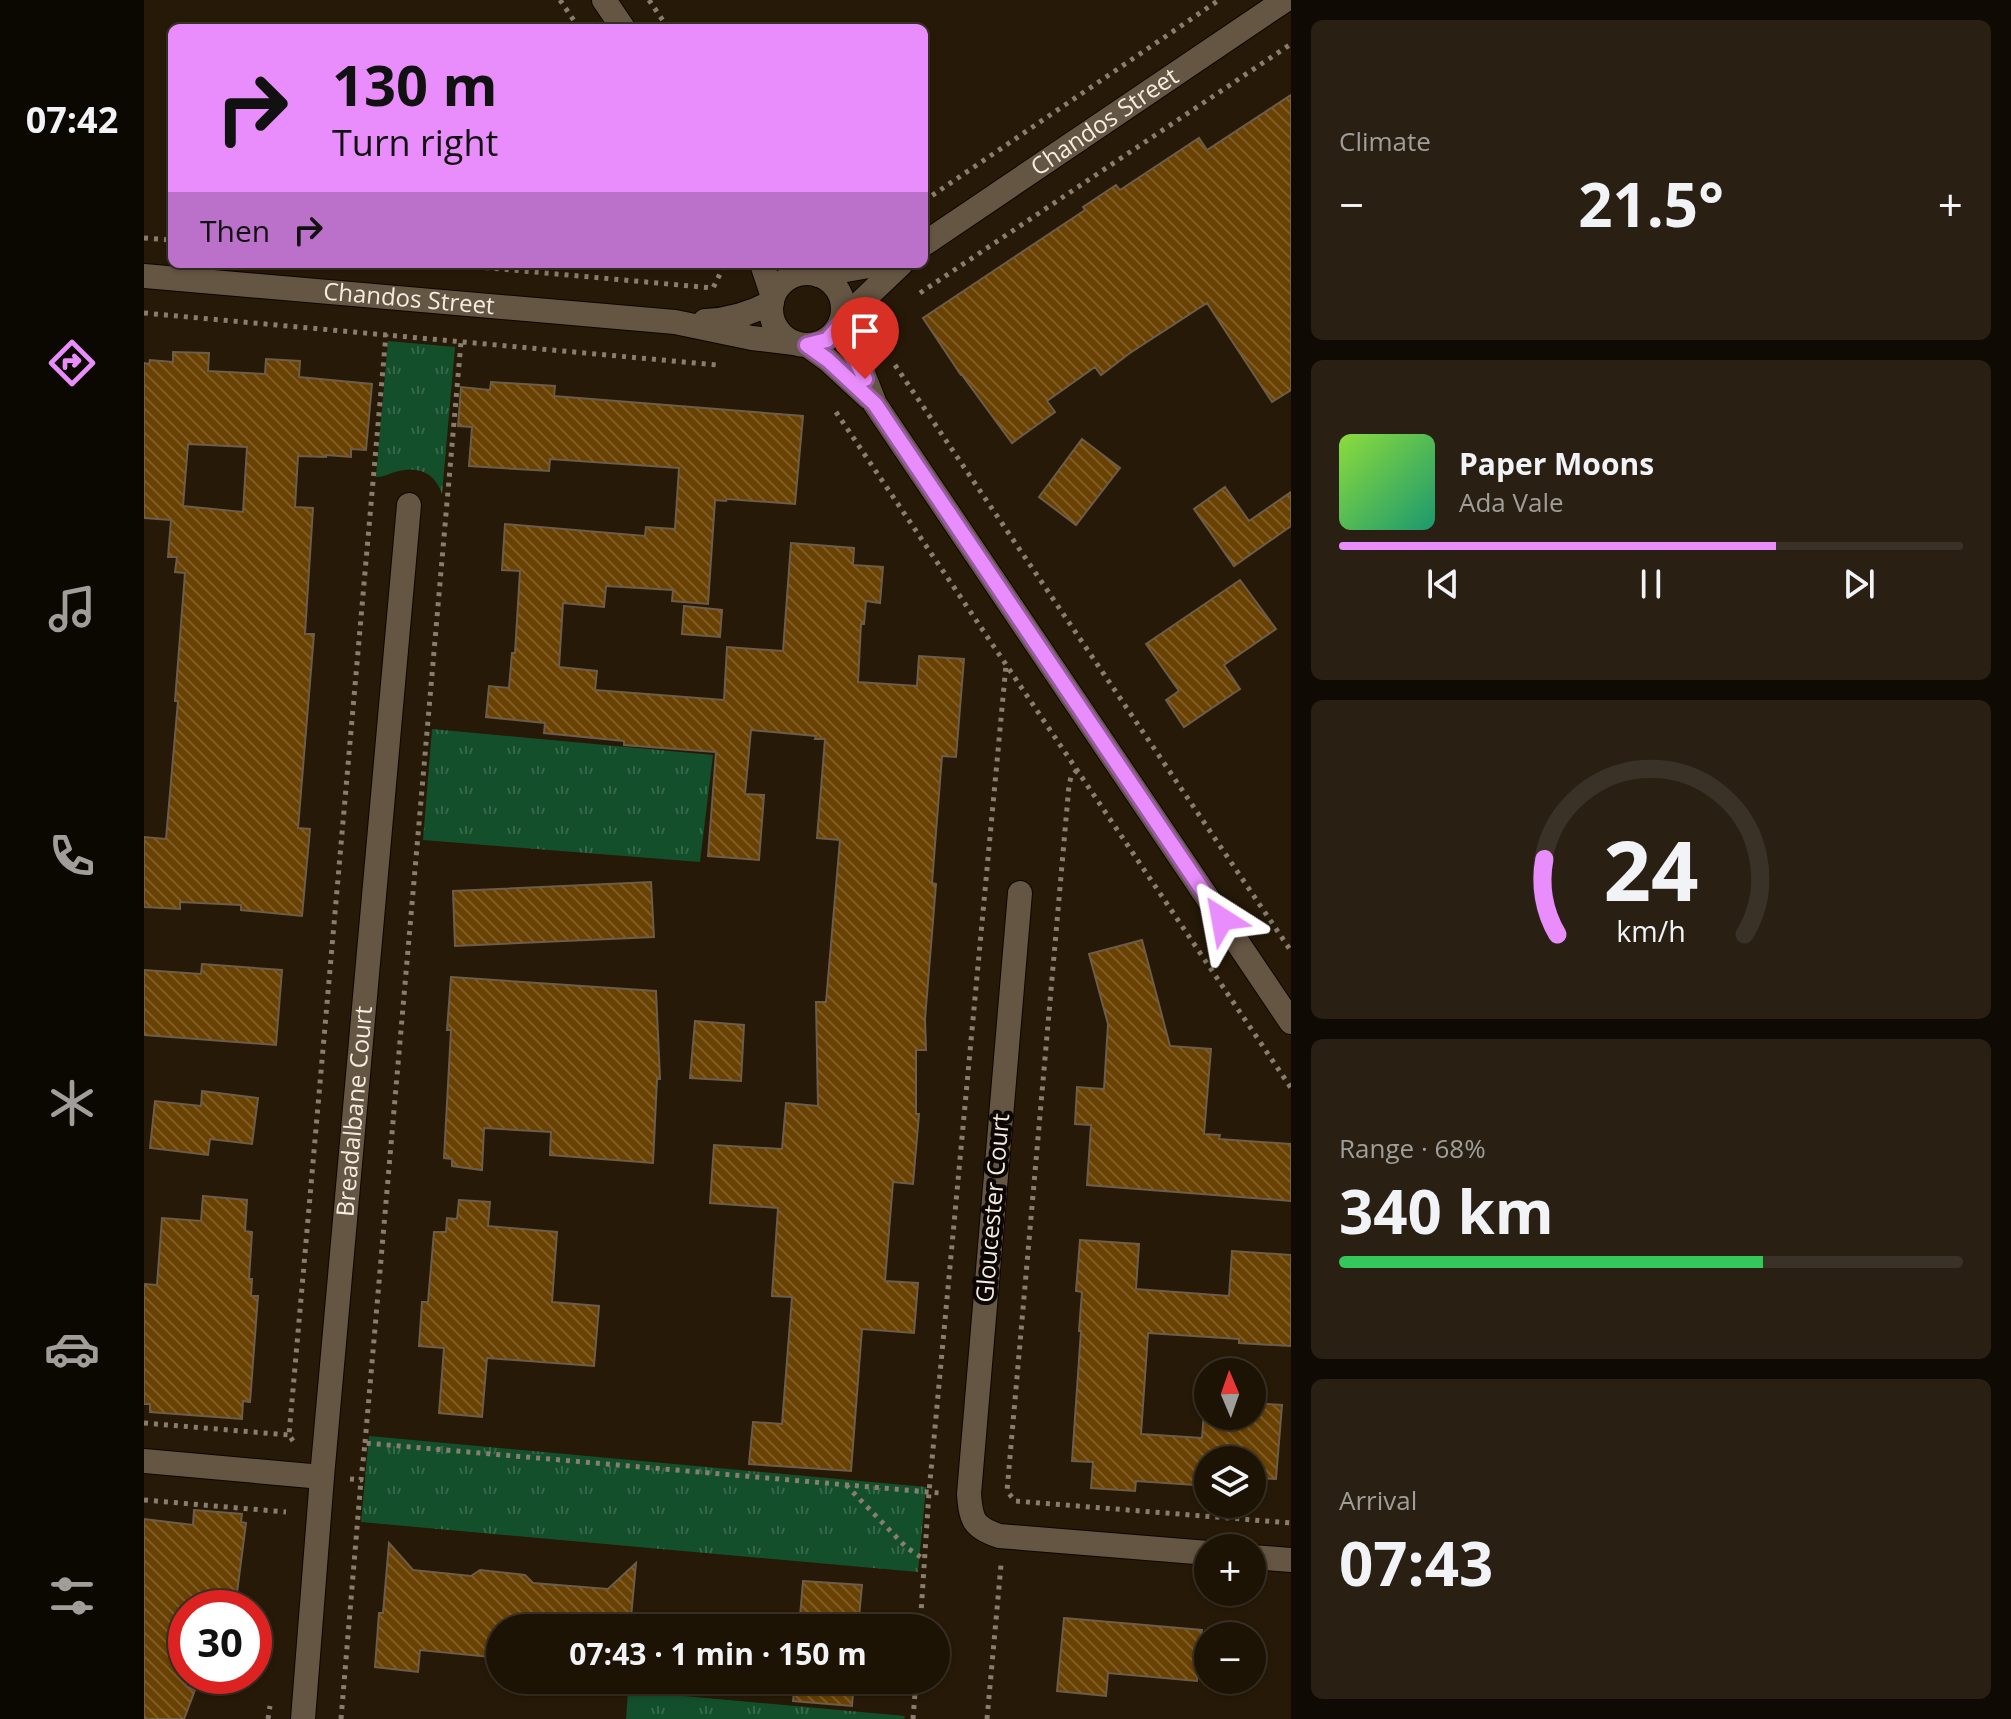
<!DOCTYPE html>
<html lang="en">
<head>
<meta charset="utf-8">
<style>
	:root { --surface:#1c1305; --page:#292013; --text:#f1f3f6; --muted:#a09e9a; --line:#3a3227; --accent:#ea8dfc }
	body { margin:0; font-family:"Open Sans",sans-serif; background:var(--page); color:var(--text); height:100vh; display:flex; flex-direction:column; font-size:30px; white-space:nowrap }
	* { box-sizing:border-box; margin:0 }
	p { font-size:26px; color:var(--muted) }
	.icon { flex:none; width:44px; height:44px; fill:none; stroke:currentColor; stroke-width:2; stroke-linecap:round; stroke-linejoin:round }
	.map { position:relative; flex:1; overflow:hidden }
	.sheet { display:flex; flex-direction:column; gap:20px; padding:20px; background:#0f0a03; width:720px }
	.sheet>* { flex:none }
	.guide { position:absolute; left:24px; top:24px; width:760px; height:244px; border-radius:12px; box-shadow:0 2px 6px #0004,0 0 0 2px var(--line); background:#ea8dfc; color:#111; overflow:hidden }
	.needle { width:52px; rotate:358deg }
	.controls { position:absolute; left:1050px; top:1358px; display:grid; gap:16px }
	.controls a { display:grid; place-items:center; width:72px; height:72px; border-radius:50%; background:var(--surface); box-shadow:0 2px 6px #0004,0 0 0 2px var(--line); font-size:40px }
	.speed { position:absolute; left:24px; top:1590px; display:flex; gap:16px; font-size:40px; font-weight:700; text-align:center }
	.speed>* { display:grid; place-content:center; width:104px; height:104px; border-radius:50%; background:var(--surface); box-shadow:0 2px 6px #0004,0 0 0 2px var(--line); line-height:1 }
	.speed .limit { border:12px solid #d22; background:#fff; color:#111 }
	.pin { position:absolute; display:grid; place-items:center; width:68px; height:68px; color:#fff; margin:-82px -34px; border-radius:50% 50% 50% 0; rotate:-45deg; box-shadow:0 0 8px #0007 }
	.pin .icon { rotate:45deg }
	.me { position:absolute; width:88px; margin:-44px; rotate:326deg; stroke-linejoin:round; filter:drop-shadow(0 0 6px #0008) }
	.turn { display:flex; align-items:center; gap:28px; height:168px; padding:0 32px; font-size:36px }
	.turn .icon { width:104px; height:104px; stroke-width:2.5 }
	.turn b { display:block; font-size:56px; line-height:68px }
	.then { display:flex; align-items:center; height:76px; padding:0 32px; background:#0003; gap:16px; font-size:30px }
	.big { font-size:60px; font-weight:700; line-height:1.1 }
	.sheet .card { flex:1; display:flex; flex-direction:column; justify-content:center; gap:12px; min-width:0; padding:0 28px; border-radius:12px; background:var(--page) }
	.sheet .dial { align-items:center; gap:0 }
	.dial svg { height:208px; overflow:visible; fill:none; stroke:var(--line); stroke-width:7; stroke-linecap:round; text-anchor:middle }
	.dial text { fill:var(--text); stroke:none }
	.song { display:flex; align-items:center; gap:24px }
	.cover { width:96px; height:96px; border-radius:12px; background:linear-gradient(135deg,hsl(90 70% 55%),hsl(160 70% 35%)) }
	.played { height:8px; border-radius:4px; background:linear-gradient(90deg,var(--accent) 70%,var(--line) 70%) }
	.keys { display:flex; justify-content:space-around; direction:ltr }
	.heat { display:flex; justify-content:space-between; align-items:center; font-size:44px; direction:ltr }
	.charge { height:12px; border-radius:6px; background:linear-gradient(90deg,#34c759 68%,var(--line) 0) }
	.trip { position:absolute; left:342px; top:1614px; width:464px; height:80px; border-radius:40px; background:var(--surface); box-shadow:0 2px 6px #0004,0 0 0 2px var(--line); font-weight:700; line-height:80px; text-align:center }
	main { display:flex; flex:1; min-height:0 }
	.dock { display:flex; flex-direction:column; width:144px; justify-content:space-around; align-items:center; background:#0b0802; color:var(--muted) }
	.dock .icon { width:56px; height:56px }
	.dock .current { color:var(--accent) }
	.dock b { font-size:36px; color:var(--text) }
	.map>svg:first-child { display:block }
</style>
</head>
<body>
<main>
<nav class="dock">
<b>07:42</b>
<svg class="icon current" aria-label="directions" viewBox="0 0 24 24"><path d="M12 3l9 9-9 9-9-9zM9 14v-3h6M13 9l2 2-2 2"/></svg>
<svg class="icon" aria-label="music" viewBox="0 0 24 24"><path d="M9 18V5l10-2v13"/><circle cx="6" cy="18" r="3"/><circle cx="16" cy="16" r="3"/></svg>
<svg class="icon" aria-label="phone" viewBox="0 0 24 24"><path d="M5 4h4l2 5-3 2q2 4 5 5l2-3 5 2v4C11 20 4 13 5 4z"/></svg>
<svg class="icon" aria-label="climate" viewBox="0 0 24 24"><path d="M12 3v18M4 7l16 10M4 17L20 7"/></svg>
<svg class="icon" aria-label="car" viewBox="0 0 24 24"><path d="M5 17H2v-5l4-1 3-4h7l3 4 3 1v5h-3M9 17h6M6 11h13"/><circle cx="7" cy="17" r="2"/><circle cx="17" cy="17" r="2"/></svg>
<svg class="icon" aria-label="filters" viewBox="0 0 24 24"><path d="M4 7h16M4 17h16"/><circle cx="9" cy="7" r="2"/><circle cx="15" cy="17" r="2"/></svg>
</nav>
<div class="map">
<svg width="1147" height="1719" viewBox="0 0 1147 1719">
	<defs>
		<pattern id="grass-tufts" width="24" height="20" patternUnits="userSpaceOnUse" patternTransform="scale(2)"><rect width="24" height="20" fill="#134f2b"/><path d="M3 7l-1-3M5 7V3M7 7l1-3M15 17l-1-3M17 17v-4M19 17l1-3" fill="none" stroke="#366849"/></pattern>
		<pattern id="building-back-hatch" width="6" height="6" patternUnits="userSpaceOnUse" patternTransform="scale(2)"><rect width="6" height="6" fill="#694102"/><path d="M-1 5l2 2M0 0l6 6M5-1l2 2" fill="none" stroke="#7f5d27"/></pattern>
	</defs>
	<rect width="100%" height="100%" fill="#261907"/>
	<!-- grass -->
	<path fill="url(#grass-tufts)" d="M 244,341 L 311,347 L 298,494 C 291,472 273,465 251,472 C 244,474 240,477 232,477 Z
		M 288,729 L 569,755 L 556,862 L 279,840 Z
		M 225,1436 L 782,1487 L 774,1572 L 217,1522 Z
		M 484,1691 L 761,1716 L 760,1719 L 482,1719 Z"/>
	<!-- building -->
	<path fill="url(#building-back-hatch)" stroke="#6c5c49" stroke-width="2" fill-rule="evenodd" d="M 1147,95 L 1147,390 L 1128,402 L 1063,303 L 986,353 L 957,375 L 951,367 L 903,401 L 911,412 L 868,443 L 818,375 L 817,375 L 779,318 L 941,210 L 939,207 L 972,185 L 976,190 L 1055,138 L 1063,150 Z
		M 29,352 L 65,353 L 64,371 L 121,374 L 122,359 L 156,361 L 155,377 L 228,384 L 222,450 L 207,449 L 207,457 L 182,455 L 182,457 L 154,456 L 151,507 L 169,508 L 161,634 L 170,634 L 154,828 L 166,829 L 158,916 L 97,910 L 97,905 L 36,902 L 36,909 L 0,907 L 0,837 L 22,839 L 34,701 L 31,701 L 41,573 L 31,572 L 33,557 L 24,557 L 27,520 L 0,518 L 0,363 L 5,364 L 6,360 L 29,362 ZM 44,444 L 103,447 L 99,512 L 39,506 Z
		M 347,382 L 411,386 L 410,396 L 659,416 L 651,504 L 583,499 L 582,501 L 571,500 L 564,604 L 528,601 L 529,590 L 462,586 L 460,607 L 419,603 L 415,667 L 453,671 L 451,690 L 580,700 L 583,647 L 639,651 L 647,543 L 710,548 L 709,565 L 739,567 L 736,603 L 722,601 L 720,624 L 717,624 L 714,682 L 773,686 L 775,656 L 820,659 L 812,757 L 798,756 L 788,883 L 792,884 L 781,1019 L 782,1050 L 772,1050 L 772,1114 L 775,1114 L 769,1184 L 749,1182 L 741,1281 L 774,1283 L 770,1333 L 718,1329 L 707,1471 L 605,1464 L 609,1422 L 638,1424 L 648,1297 L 628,1296 L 634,1208 L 566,1203 L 570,1145 L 638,1149 L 642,1103 L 674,1106 L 672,1002 L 682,1002 L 696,840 L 673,838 L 681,739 L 671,739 L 672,736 L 607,730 L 601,794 L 620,795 L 615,860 L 564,856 L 572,752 L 480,745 L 480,741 L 400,733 L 401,723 L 342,717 L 345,686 L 365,688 L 368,653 L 371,653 L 376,571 L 358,570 L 361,524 L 501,536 L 502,527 L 531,529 L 535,468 L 406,459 L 405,471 L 325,466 L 328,427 L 314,426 L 317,387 L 346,390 Z
		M 938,439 L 976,468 L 932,525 L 895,497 Z
		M 1081,487 L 1105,521 L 1147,492 L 1147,526 L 1090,566 L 1050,509 Z
		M 1096,580 L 1132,629 L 1080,665 L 1096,689 L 1040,727 L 1022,700 L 1035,691 L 1002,644 Z
		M 540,606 L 578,610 L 576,637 L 538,634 Z
		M 507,882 L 510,937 L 311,946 L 309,891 Z
		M 998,940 L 1026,1046 L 1067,1049 L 1060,1134 L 1076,1135 L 1075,1139 L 1147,1144 L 1147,1201 L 943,1185 L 947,1125 L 931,1124 L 933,1087 L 960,1089 L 964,1024 L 945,954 Z
		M 58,964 L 138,970 L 132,1045 L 0,1035 L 0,970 L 57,974 Z
		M 307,977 L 512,991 L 516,1079 L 513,1079 L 509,1163 L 406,1155 L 407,1132 L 340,1128 L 338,1170 L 308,1166 L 308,1159 L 300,1158 L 307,1030 L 303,1030 Z
		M 551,1021 L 600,1025 L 597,1081 L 546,1078 Z
		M 58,1091 L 114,1098 L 108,1144 L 66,1139 L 64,1155 L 6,1148 L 11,1101 L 57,1106 Z
		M 59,1196 L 103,1200 L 101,1231 L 108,1232 L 105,1279 L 108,1279 L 107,1296 L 114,1296 L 106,1402 L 99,1401 L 98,1419 L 6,1412 L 6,1404 L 0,1404 L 0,1284 L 13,1285 L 18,1218 L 57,1221 Z
		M 315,1200 L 346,1202 L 344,1226 L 413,1232 L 408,1302 L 455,1306 L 450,1366 L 343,1358 L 338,1417 L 295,1413 L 300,1348 L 275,1346 L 278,1302 L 284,1302 L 290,1232 L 302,1232 L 303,1218 L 313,1219 Z
		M 936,1240 L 995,1244 L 992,1289 L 1085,1296 L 1088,1251 L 1147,1255 L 1147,1346 L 1095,1343 L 1095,1339 L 1004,1333 L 997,1434 L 1058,1438 L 1061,1400 L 1064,1400 L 1064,1416 L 1108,1416 L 1108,1403 L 1138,1405 L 1132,1479 L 1108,1478 L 1108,1460 L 1064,1460 L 1064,1474 L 1052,1473 L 1051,1485 L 992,1481 L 991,1491 L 947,1488 L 949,1462 L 928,1461 L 937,1331 L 935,1331 L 938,1292 L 932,1291 Z
		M 50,1510 L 98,1514 L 97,1522 L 102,1523 L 91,1608 L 42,1608 L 42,1686 L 51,1690 L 40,1719 L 0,1719 L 0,1519 L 49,1525 Z
		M 245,1543 L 269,1570 L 327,1576 L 336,1570 L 381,1575 L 389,1583 L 464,1589 L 492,1563 L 486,1628 L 436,1628 L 399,1624 L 398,1628 L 356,1628 L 356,1658 L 276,1650 L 274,1672 L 231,1667 L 235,1613 L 239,1613 Z
		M 659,1581 L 718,1585 L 714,1628 L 655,1628 Z
		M 920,1618 L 1058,1630 L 1053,1681 L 964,1673 L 962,1696 L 913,1691 Z
		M 651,1680 L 710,1680 L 708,1706 L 649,1701 Z"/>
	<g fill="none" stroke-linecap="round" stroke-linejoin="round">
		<defs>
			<g id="minor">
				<path d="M 460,0 L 479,28"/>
				<path id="s1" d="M 780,244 L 1141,0"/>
				<path d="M 618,264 L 629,297"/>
				<circle cx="663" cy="309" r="36"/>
				<path d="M 674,275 L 736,264"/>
				<path id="s2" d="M 0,276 L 531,322 L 608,338 L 650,343"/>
				<path d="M 561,321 C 586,320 606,314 628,302"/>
				<path d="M 697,321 L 757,264"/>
				<path d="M 696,325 L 711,353 L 731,404 L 1147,1022"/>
				<path d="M 663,345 L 684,360 L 724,397"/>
				<path d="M 876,893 L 825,1494 C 827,1520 829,1527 855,1536 L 1064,1553"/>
				<path d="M 0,1461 L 178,1477"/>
				<path d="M 1108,1557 L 1147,1560"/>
				<path id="s3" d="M 159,1719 L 178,1477 L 265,505"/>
			</g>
		</defs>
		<!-- minor casing -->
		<use href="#minor" stroke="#0e0500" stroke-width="26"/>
		<!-- path -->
		<path stroke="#887d6e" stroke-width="5" stroke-dasharray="4 6" stroke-linecap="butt" d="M 416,0 L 435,28
			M 505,0 L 524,28
			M 780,201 L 1075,0
			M 0,238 L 28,240
			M 301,264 L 569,288 L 581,264
			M 776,293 L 1147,44
			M 0,313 L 573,365
			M 743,346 L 748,317
			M 751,365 L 1147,951
			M 692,412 L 1147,1088
			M 933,770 L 927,777 L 925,785 L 863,1491 L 871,1501 L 1147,1523
			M 0,1423 L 145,1435
			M 149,1441 L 145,1435 L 242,334
			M 221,1443 L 317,342
			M 206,1479 L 217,1480 L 221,1443 L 796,1493
			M 702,1485 L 762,1547 L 781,1560
			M 0,1500 L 142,1512
			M 776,1628 L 785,1492 L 862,665
			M 124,1719 L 126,1706
			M 197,1719 L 217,1480
			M 769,1719 L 772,1680
			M 843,1719 L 857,1565"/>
		<!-- minor -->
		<use href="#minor" stroke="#655643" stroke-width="24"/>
	</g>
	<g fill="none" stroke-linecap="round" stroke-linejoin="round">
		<defs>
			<path id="route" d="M 721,379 L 696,325 L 683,340 L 663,345 L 684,360 L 731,404 L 1078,919"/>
		</defs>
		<!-- route casing -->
		<use href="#route" stroke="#985ca4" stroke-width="20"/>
		<!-- route -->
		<use href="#route" stroke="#ea8dfc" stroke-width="14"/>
	</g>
	<g text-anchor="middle" stroke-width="8" stroke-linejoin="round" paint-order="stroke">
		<!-- street labels -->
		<g font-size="24" fill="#f5ece1" stroke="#0b0602">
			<text dy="8" stroke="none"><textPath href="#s1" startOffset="218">Chandos Street</textPath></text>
			<text dy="8" stroke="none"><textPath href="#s2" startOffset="266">Chandos Street</textPath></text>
			<text dy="8" stroke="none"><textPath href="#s3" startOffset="610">Breadalbane Court</textPath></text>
			<text transform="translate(849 1208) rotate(-85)" y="8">Gloucester Court</text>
		</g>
	</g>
</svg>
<div class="controls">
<a><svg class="needle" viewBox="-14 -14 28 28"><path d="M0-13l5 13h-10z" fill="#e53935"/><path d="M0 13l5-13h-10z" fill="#a09e9a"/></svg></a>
<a><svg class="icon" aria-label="layers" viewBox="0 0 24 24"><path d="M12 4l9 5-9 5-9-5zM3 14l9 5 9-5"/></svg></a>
<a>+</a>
<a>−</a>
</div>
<div class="speed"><div class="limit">30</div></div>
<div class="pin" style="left:721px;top:379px;background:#d93025"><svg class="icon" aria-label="arrive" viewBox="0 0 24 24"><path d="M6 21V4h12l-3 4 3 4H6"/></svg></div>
<svg class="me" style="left:1078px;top:919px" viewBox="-20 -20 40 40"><path d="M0-17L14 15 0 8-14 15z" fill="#ea8dfc" stroke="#fff" stroke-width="4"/></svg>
<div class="trip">07:43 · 1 min · 150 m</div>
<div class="guide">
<div class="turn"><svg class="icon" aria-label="right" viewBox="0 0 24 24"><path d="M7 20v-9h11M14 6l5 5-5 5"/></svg><div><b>130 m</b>Turn right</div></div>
<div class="then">Then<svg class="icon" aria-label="right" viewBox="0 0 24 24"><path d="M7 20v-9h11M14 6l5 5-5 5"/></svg></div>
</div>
</div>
<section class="sheet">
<div class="card"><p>Climate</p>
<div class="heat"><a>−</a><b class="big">21.5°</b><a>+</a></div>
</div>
<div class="card">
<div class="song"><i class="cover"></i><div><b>Paper Moons</b><p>Ada Vale</p></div></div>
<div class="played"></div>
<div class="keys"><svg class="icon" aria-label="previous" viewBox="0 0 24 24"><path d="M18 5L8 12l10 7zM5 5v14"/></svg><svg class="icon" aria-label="pause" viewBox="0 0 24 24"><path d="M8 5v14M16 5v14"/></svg><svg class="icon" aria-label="next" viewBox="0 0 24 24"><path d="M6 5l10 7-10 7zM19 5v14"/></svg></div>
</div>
<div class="card dial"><svg viewBox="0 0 100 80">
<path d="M14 69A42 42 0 1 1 86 69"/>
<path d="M14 69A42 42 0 0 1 9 40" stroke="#ea8dfc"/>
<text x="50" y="56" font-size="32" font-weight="700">24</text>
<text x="50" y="72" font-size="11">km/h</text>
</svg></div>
<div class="card"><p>Range · 68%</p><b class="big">340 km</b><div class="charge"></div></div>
<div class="card"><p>Arrival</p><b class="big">07:43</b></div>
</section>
</main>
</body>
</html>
